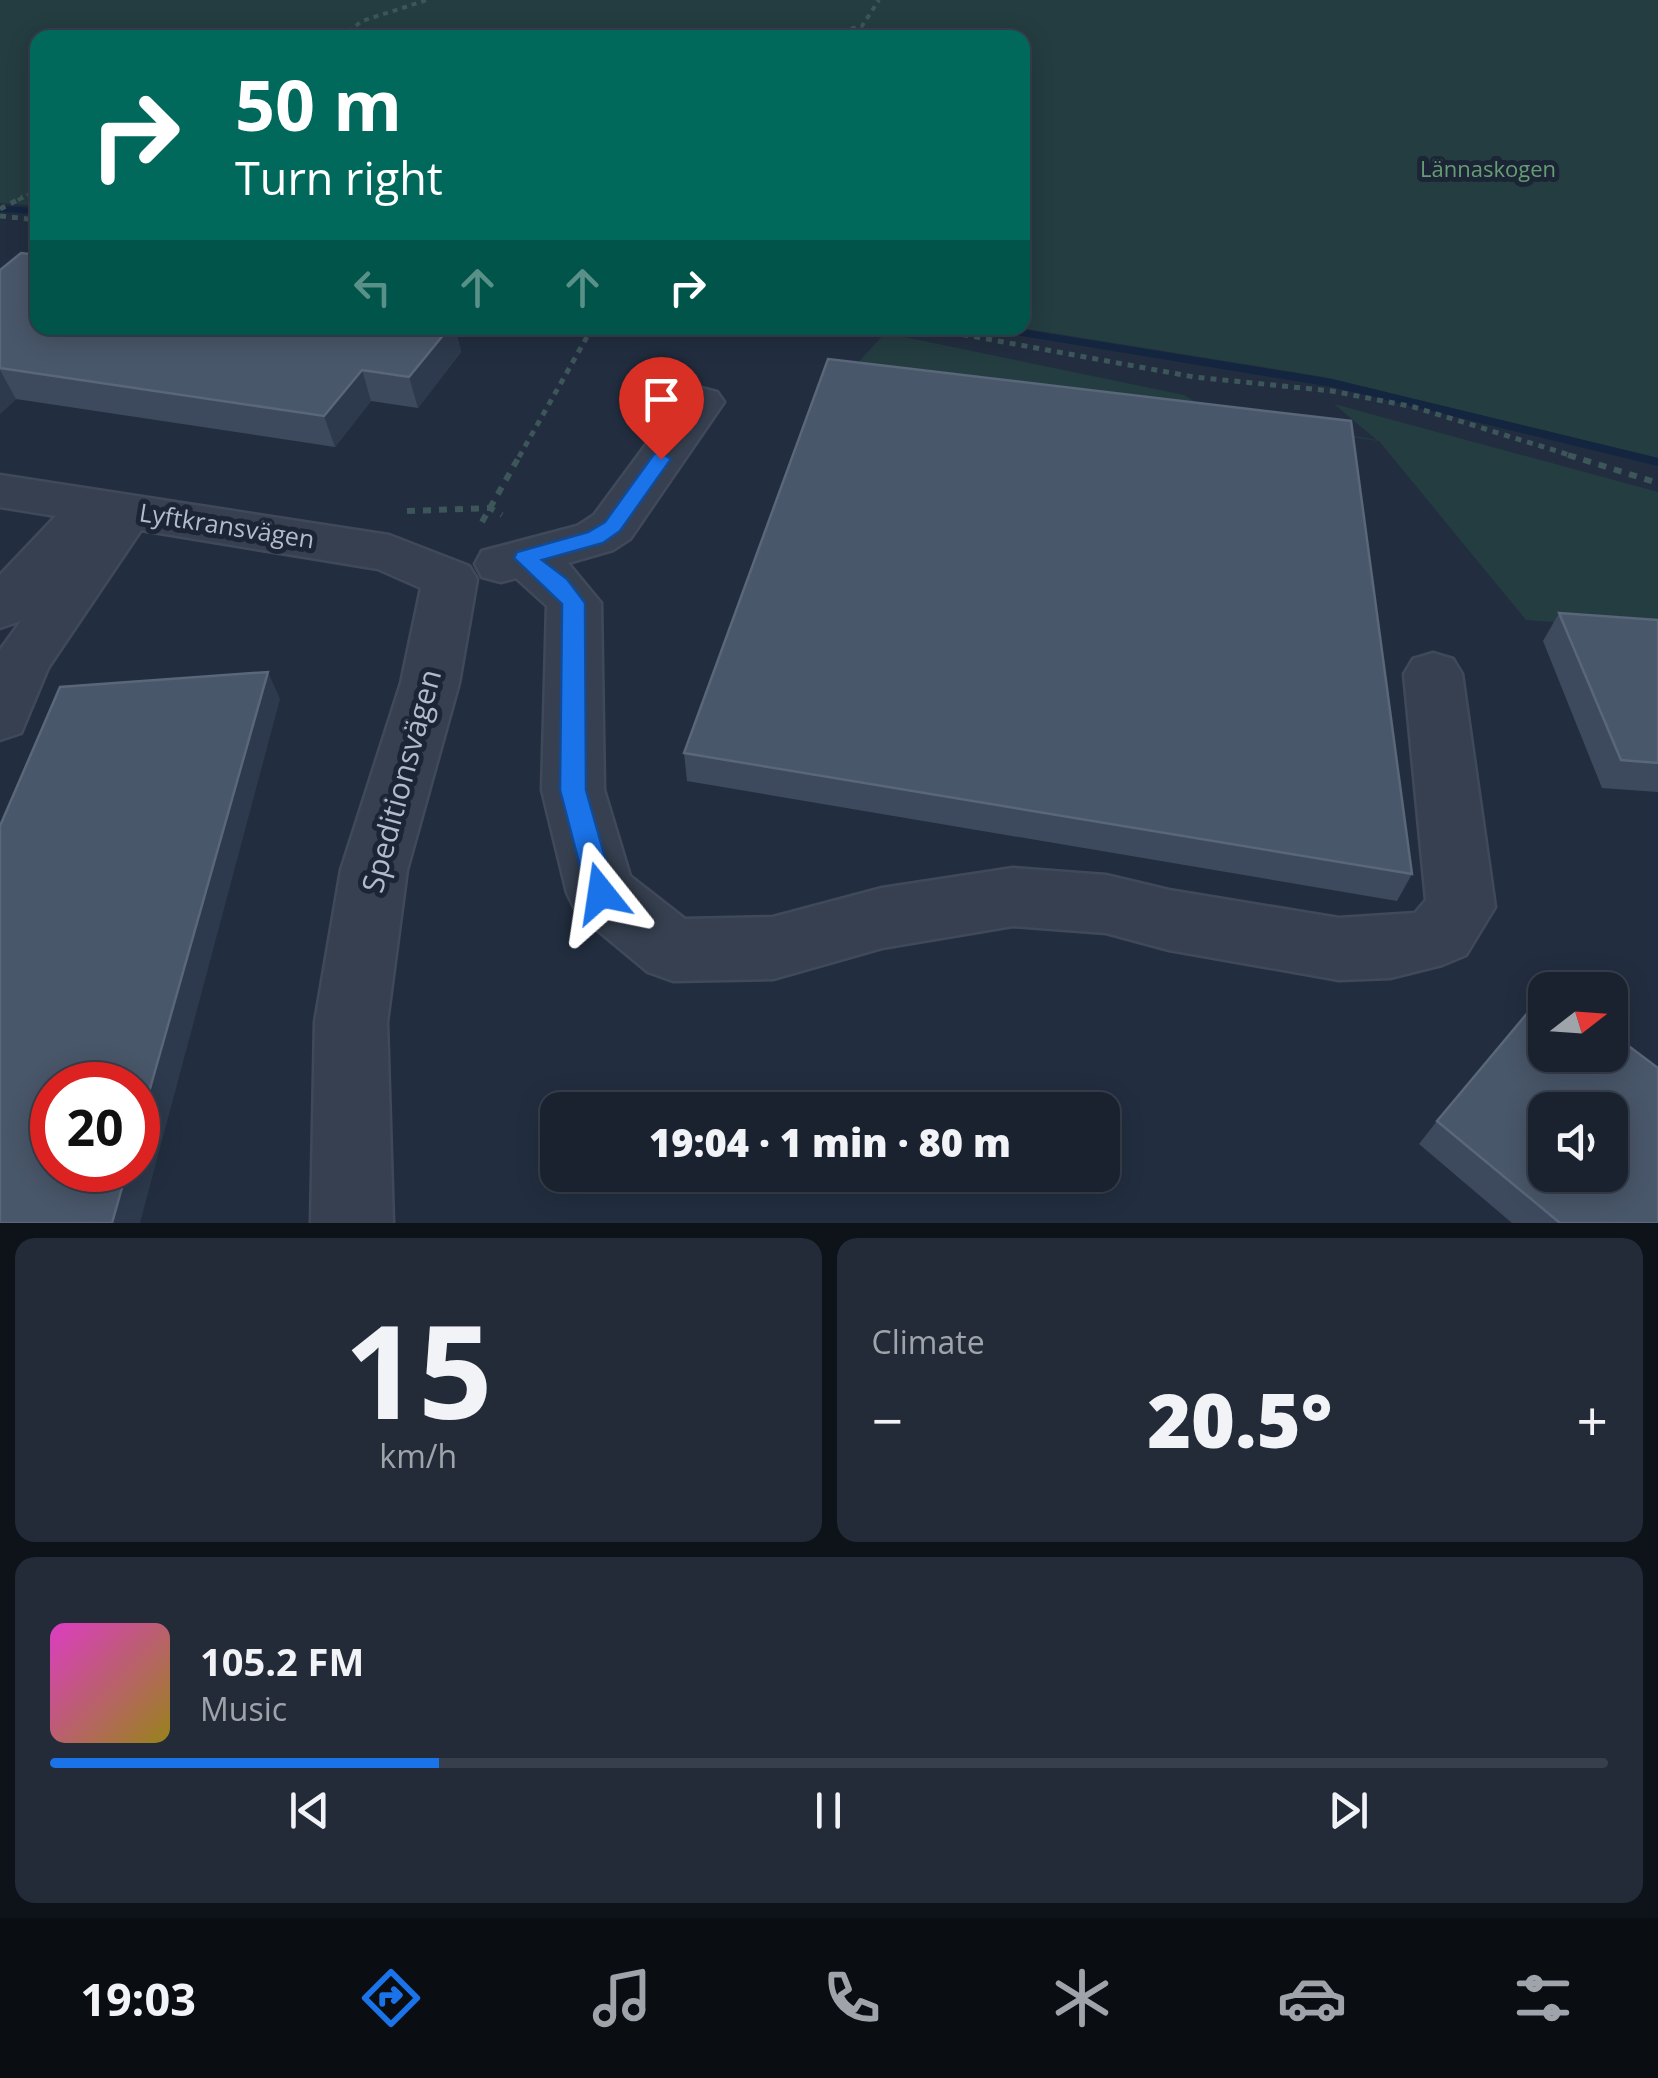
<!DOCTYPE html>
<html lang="en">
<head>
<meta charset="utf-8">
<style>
	:root { --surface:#1a2230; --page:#232a38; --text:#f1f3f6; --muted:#9fa4ab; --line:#383f4c; --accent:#1a73e8 }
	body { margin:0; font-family:"Open Sans",sans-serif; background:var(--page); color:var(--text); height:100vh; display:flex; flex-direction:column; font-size:38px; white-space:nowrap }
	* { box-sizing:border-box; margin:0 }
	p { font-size:32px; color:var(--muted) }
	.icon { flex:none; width:55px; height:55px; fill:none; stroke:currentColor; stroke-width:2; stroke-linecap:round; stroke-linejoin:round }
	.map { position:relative; height:1223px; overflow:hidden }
	.drawer { display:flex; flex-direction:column; gap:15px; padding:15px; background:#0e131a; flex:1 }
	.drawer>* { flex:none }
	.guide { position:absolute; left:30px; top:30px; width:1000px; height:305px; border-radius:20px; box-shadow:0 5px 25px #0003,0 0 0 2px var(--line); background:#00695c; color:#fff; overflow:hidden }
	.needle { width:65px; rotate:73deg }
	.tools { position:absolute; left:1528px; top:972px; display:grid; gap:20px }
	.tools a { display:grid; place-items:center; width:100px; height:100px; border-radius:20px; background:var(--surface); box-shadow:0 5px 25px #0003,0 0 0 2px var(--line); font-size:50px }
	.speed { position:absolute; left:30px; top:1062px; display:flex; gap:20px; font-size:50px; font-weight:700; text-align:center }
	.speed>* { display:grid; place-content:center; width:130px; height:130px; border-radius:50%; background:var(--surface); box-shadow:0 5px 25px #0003,0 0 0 2px var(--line); line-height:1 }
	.speed .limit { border:15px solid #d22; background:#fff; color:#111 }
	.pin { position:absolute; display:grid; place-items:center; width:85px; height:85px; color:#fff; margin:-102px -42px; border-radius:50% 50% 50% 0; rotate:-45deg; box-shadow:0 0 10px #0007 }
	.pin .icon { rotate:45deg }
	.me { position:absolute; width:110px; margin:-55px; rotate:345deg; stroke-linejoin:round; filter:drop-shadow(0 0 8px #0008) }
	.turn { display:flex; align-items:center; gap:35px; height:210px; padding:0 40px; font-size:45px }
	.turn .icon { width:130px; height:130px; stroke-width:2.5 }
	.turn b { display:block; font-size:70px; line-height:85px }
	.lanes { display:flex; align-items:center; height:95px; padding:0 40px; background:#0003; justify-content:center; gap:50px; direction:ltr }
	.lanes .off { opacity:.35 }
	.big { font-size:75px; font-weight:800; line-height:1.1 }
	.drawer .card { flex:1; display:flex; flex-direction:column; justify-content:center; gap:15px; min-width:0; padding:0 35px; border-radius:20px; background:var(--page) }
	.drawer .dial { align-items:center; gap:0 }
	.dial b { font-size:130px; line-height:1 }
	.song { display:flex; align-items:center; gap:30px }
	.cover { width:120px; height:120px; border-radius:15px; background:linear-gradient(135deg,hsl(310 70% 55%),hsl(50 70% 35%)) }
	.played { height:10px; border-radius:5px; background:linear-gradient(90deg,var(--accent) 25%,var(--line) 25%) }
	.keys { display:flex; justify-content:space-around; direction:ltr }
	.heat { display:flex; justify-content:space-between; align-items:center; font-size:55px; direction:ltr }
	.drawer .tiles { flex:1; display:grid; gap:15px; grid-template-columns:1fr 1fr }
	.card:last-child { grid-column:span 2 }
	.trip { position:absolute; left:540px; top:1092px; width:580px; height:100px; border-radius:20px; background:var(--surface); box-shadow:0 5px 25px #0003,0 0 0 2px var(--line); font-weight:800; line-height:100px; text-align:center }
	.dock { display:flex; height:160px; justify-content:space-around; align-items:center; background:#0a0e13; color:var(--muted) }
	.dock .icon { width:70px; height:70px }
	.dock .active { color:var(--accent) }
	.dock b { font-size:45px; color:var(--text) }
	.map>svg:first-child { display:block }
</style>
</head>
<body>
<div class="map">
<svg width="1658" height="1223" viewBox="0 0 1658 1223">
	<rect width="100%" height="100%" fill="#222e40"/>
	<!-- green -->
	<path fill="#243d41" d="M 0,0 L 1658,0 L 1658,458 L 1324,377 L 1021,328 L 1022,38 L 38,38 L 37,206 L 0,203 Z
		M 885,333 L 1184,395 L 1210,411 L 1377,440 L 1334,404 L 1658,492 L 1658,630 L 1526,620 L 1379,441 L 853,368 Z"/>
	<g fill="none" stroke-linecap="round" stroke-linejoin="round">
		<!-- stream -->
		<path fill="#14253f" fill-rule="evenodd" d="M 0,206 L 38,208 L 38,214 L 0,212 Z
			M 992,328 L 1015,328 L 1332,379 L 1658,458 L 1658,466 L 1332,387 L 997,332 Z"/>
		<defs>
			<path id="minor" d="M 701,388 L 717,392 L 724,402 L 630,539 L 613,550 L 568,563 L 601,603 L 604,790 L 630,876 L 685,919 L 773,917 L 882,888 L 1013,868 L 1106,875 L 1169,890 L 1339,918 L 1415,913 L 1426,900 L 1404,674 L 1413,659 L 1433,653 L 1453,659 L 1462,674 L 1495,907 L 1466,955 L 1442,965 L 1390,978 L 1339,980 L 1169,950 L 1106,933 L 1013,926 L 882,948 L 773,979 L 673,981 L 648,972 L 577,913 L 567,893 L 542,790 L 547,606 L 516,578 L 501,582 L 482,577 L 475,564 L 482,551 L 577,526 L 594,515 L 685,392 Z
				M 0,475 L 389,535 L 469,566 L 477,579 L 459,683 L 407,870 L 387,1022 L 393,1223 L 311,1223 L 315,1022 L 341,870 L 401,683 L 421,588 L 378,569 L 141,530 L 48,668 L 21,733 L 0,740 L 0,650 L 21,621 L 0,628 L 0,575 L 56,516 L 0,507 Z"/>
		</defs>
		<!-- minor casing -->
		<use href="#minor" stroke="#3f4959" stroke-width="5"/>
		<!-- path-far2 -->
		<path stroke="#3d5659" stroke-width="4" stroke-dasharray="5 5" stroke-linecap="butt" d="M 340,38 L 362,21 L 427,0
			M 812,38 L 862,26 L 879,0
			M 18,200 L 38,190"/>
		<!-- path-far1 -->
		<path stroke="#3d5659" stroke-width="5" stroke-dasharray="6 6" stroke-linecap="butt" d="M 0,209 L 23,197
			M 0,216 L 38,220
			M 927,328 L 1194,377 L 1332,391 L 1414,407 L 1576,457
			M 519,457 L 592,328"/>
		<!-- path -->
		<path stroke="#3d5659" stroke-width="6" stroke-dasharray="8 8" stroke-linecap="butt" d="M 1568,455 L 1658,483
			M 407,511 L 490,508 L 502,515
			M 482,522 L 520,455"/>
		<!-- minor -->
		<use href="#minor" fill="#364050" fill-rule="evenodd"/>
	</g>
	<!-- wall -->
	<path fill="#3d4a5e" d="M 0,270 L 38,328 L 455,328 L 461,352 L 418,408 L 371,401 L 335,447 L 16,399 L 0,414 Z
		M 1559,613 L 1658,620 L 1658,792 L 1602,788 L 1543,641 Z
		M 684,753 L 1412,874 L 1397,901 L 687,781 Z
		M 1437,1121 L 1658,1223 L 1512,1223 L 1419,1144 Z"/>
	<!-- shaded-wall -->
	<path fill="#2d3a4d" d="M 449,328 L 455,328 L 461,352 L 418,408 L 409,377 Z
		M 0,370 L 16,399 L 0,414 Z
		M 362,370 L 371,401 L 335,447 L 324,416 Z
		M 268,672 L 280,699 L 140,1223 L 112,1223 L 127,1170 L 138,1170 L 138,1131 Z"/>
	<!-- building -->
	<path fill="#49576a" stroke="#5a6679" stroke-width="2.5" fill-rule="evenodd" d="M 21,253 L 38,255 L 38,328 L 449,328 L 409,377 L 362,370 L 324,416 L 0,368 L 0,270 Z
		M 828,359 L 1351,421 L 1412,874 L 684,753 Z
		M 1559,613 L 1658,620 L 1658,763 L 1621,760 Z
		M 268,672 L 138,1131 L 138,1085 L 52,1085 L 52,1170 L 127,1170 L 112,1223 L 0,1223 L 0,826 L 60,687 Z
		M 1545,992 L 1545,1055 L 1610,1055 L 1610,1032 L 1658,1068 L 1658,1223 L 1560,1223 L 1437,1121 ZM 1545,1110 L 1610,1110 L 1610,1175 L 1545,1175 Z"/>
	<!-- route -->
	<path fill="#1a73e8" stroke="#114b97" stroke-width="2.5" d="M 661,453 L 671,459 L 620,531 L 603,543 L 542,560 L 567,579 L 585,603 L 586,790 L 615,893 L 611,901 L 601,905 L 591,901 L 587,893 L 560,790 L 562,604 L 514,558 L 517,552 L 588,532 L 605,522 L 654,454 Z"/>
	<g text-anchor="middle" stroke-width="10" stroke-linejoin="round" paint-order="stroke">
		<!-- far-park labels -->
		<g font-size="22" fill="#679d75" stroke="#1b2535">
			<text x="1488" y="177">Lännaskogen</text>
		</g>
		<!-- street labels -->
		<g font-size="25" fill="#b2bbcb" stroke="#1b2535">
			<text transform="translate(227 526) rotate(9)" y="9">Lyftkransvägen</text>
		</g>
		<!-- near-street labels -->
		<g font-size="30" fill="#b2bbcb" stroke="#1b2535">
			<text transform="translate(402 781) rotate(-75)" y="10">Speditionsvägen</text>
		</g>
	</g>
</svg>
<div class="tools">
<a><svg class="needle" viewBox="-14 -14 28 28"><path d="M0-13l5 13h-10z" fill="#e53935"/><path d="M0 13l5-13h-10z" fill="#9fa4ab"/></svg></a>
<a><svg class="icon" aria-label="sound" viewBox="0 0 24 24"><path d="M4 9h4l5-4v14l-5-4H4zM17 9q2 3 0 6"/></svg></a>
</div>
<div class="speed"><div class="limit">20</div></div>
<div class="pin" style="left:661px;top:459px;background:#d93025"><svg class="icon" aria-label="arrive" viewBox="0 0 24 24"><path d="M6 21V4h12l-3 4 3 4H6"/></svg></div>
<svg class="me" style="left:601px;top:893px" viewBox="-20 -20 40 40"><path d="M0-17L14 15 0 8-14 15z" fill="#1a73e8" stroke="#fff" stroke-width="4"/></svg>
<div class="trip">19:04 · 1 min · 80 m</div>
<div class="guide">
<div class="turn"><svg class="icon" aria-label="right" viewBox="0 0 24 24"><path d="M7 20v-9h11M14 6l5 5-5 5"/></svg><div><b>50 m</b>Turn right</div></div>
<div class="lanes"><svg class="icon off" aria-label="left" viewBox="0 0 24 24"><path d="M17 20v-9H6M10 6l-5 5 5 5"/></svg><svg class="icon off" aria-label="ahead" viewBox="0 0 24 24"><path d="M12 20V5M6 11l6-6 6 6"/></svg><svg class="icon off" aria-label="ahead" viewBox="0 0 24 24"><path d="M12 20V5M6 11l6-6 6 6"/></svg><svg class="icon" aria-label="right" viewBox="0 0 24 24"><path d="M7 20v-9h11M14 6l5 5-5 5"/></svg></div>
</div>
</div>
<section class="drawer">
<div class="tiles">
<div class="card dial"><b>15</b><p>km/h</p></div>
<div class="card"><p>Climate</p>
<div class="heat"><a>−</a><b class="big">20.5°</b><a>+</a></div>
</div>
<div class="card">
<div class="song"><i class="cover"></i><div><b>105.2 FM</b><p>Music</p></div></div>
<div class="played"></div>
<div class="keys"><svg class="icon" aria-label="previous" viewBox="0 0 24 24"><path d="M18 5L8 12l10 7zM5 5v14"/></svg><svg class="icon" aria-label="pause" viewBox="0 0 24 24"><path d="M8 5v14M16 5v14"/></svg><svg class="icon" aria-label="next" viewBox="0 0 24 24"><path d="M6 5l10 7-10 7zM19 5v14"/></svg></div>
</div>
</div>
</section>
<nav class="dock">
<b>19:03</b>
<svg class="icon active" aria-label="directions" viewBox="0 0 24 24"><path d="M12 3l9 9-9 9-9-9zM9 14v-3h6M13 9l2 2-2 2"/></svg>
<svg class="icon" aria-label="music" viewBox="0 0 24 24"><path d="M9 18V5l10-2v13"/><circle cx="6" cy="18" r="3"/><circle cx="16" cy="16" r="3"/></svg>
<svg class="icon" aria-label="phone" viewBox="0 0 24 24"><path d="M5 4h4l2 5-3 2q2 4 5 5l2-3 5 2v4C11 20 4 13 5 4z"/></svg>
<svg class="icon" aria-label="climate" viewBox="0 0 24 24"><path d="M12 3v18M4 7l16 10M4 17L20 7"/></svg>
<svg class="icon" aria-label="car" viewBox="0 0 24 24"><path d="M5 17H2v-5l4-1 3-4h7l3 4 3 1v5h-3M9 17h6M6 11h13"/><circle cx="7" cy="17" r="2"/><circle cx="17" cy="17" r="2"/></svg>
<svg class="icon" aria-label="filters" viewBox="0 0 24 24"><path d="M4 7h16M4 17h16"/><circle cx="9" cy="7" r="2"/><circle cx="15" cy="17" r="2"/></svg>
</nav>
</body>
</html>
